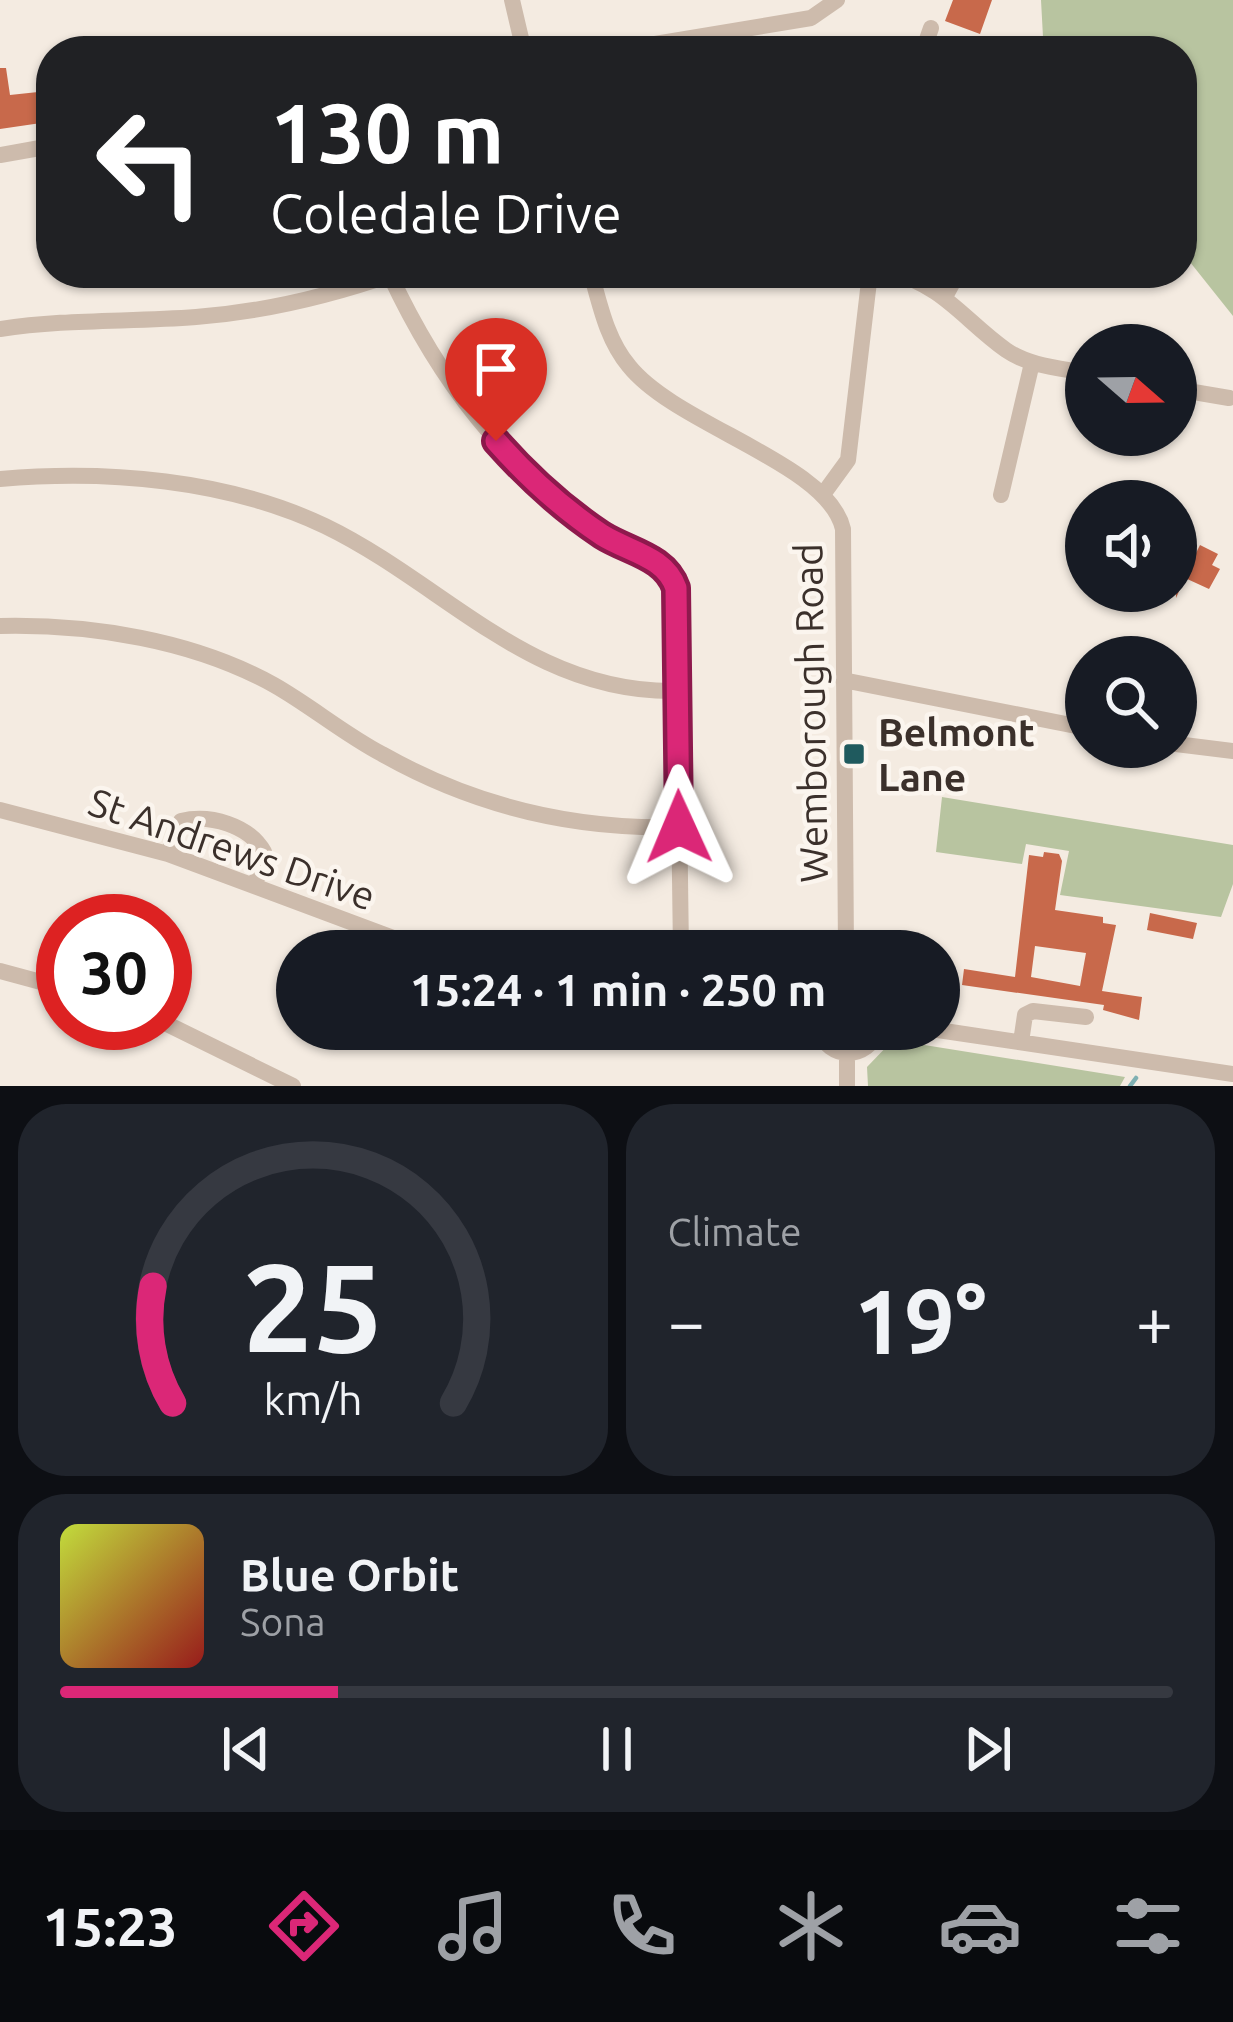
<!DOCTYPE html>
<html lang="en">
<head>
<meta charset="utf-8">
<style>
	:root { --surface:#171b24; --page:#20242c; --text:#f1f3f6; --muted:#9ea1a6; --line:#363941; --accent:#db2777 }
	body { margin:0; font-family:Ubuntu,sans-serif; background:var(--page); color:var(--text); height:100vh; display:flex; flex-direction:column; font-size:45px; white-space:nowrap }
	* { box-sizing:border-box; margin:0 }
	p { font-size:39px; color:var(--muted) }
	.icon { flex:none; width:66px; height:66px; fill:none; stroke:currentColor; stroke-width:2; stroke-linecap:round; stroke-linejoin:round }
	.map { position:relative; height:1086px; overflow:hidden }
	.side { display:flex; flex-direction:column; gap:18px; padding:18px; background:#0d0f14; flex:1 }
	.side>* { flex:none }
	.banner { position:absolute; left:36px; top:36px; width:1161px; height:252px; border-radius:48px; box-shadow:0 3px 9px #0004; background:#202124; color:#fff; overflow:hidden }
	.needle { width:78px; rotate:110deg }
	.fabs { position:absolute; left:1065px; top:324px; display:grid; gap:24px }
	.fabs a { display:grid; place-items:center; width:132px; height:132px; border-radius:50%; background:var(--surface); box-shadow:0 3px 9px #0004; font-size:60px }
	.speed { position:absolute; left:36px; top:894px; display:flex; gap:24px; font-size:60px; font-weight:700; text-align:center }
	.speed>* { display:grid; place-content:center; width:156px; height:156px; border-radius:50%; background:var(--surface); box-shadow:0 3px 9px #0004; line-height:1 }
	.speed .limit { border:18px solid #d22; background:#fff; color:#111 }
	.pin { position:absolute; display:grid; place-items:center; width:102px; height:102px; color:#fff; margin:-123px -51px; border-radius:50% 50% 50% 0; rotate:-45deg; box-shadow:0 0 12px #0007 }
	.pin .icon { rotate:45deg }
	.me { position:absolute; width:132px; margin:-66px; rotate:359deg; stroke-linejoin:round; filter:drop-shadow(0 0 9px #0008) }
	.turn { display:flex; align-items:center; gap:42px; height:252px; padding:0 36px; font-size:54px }
	.turn .icon { width:156px; height:156px; stroke-width:2.5 }
	.turn b { display:block; font-size:84px; line-height:102px }
	.big { font-size:90px; font-weight:700; line-height:1.1 }
	.side .tile { flex:1; display:flex; flex-direction:column; justify-content:center; gap:18px; min-width:0; padding:0 42px; border-radius:48px; background:var(--page) }
	.side .dial { align-items:center; gap:0 }
	.dial svg { height:312px; overflow:visible; fill:none; stroke:var(--line); stroke-width:7; stroke-linecap:round; text-anchor:middle }
	.dial text { fill:var(--text); stroke:none }
	.song { display:flex; align-items:center; gap:36px }
	.cover { width:144px; height:144px; border-radius:18px; background:linear-gradient(135deg,hsl(70 70% 55%),hsl(0 70% 35%)) }
	.played { height:12px; border-radius:6px; background:linear-gradient(90deg,var(--accent) 25%,var(--line) 25%) }
	.keys { display:flex; justify-content:space-around; direction:ltr }
	.heat { display:flex; justify-content:space-between; align-items:center; font-size:66px; direction:ltr }
	.side .tiles { flex:1; display:grid; gap:18px; grid-template-columns:1fr 1fr }
	.tile:last-child { grid-column:span 2 }
	.trip { position:absolute; left:276px; top:930px; width:684px; height:120px; border-radius:60px; background:var(--surface); box-shadow:0 3px 9px #0004; font-weight:700; line-height:120px; text-align:center }
	.dock { display:flex; height:192px; justify-content:space-around; align-items:center; background:#090b0e; color:var(--muted) }
	.dock .icon { width:84px; height:84px }
	.dock .selected { color:var(--accent) }
	.dock b { font-size:54px; color:var(--text) }
	.map>svg:first-child { display:block }
</style>
</head>
<body>
<div class="map">
<svg width="1233" height="1086" viewBox="0 0 1233 1086">
	<rect width="100%" height="100%" fill="#f4ebe1"/>
	<!-- green -->
	<path fill="#b8c4a0" d="M 1041,0 L 1233,0 L 1233,316 L 1182,252 L 1182,51 L 1052,51 L 1043,37 Z
		M 942,797 L 1233,845 L 1233,884 L 1221,917 L 1060,895 L 1069,851 L 1026,844 L 1022,864 L 936,852 Z
		M 893,1040 L 1125,1077 L 1120,1086 L 868,1086 L 867,1067 Z"/>
	<g fill="none" stroke-linecap="round" stroke-linejoin="round">
		<!-- stream -->
		<path stroke="#7fb0b2" stroke-width="4.5" d="M 1130,1086 L 1136,1078"/>
	</g>
	<!-- building -->
	<path fill="#c8694b" fill-rule="evenodd" d="M 953,0 L 992,0 L 980,34 L 945,21 Z
		M 0,68 L 6,68 L 10,95 L 38,92 L 41,123 L 0,129 Z
		M 1200,545 L 1218,554 L 1212,565 L 1220,569 L 1209,589 L 1185,578 L 1176,598 L 1176,559 L 1190,565 Z
		M 1044,852 L 1059,854 L 1062,861 L 1055,910 L 1103,917 L 1103,923 L 1116,925 L 1102,991 L 1142,997 L 1139,1020 L 1103,1010 L 1104,1005 L 962,985 L 964,969 L 1015,977 L 1029,855 L 1043,857 ZM 1035,946 L 1086,953 L 1080,986 L 1031,977 Z
		M 1150,913 L 1197,923 L 1193,939 L 1147,930 Z"/>
	<g fill="none" stroke-linecap="round" stroke-linejoin="round">
		<!-- minor -->
		<path stroke="#cdbbac" stroke-width="16" d="M 512,0 L 524,51
			M 613,51 L 811,18 L 837,0
			M 923,51 L 931,28
			M 0,155 L 51,146
			M 591,273 C 600,305 607,340 629,366 C 677,426 828,463 843,529 L 846,951
			M 730,273 L 732,280
			M 891,273 C 942,284 965,321 1006,350 C 1029,366 1059,368 1086,373
			M 390,275 C 439,380 504,465 599,532 C 622,549 650,555 671,574 L 676,588 L 681,951
			M 946,295 L 958,273
			M 0,329 C 65,319 130,322 196,317 C 263,312 333,295 396,273
			M 1176,389 L 1229,398
			M 0,479 C 107,470 226,479 325,526 C 445,584 531,694 677,691
			M 824,493 L 848,460 L 870,273
			M 1001,495 L 1032,363
			M 0,626 C 91,624 193,640 274,685 C 311,706 344,734 382,754 C 474,806 573,830 679,827
			M 843,680 L 1086,728
			M 1176,744 L 1233,751
			M 0,810 L 168,854 L 412,945 L 443,951
			M 168,854 L 181,821 C 210,814 249,825 264,852 L 255,886
			M 0,971 L 63,988
			M 165,1023 L 293,1086
			M 817,1029 C 830,1061 866,1061 880,1029
			M 931,1029 L 1233,1074
			M 1021,1042 L 1025,1015 L 1033,1011 L 1086,1017
			M 847,1054 L 847,1086"/>
	</g>
	<g fill="none" stroke-linecap="round" stroke-linejoin="round">
		<defs>
			<path id="route" d="M 496,441 C 527,476 563,509 602,535 C 629,552 665,556 676,588 L 679,827"/>
		</defs>
		<!-- route casing -->
		<use href="#route" stroke="#8e194d" stroke-width="30"/>
		<!-- route -->
		<use href="#route" stroke="#db2777" stroke-width="21"/>
	</g>
	<!-- markers -->
	<rect fill="#1f5a5e" stroke="#fbf5ee" stroke-width="4.5" x="842" y="742" width="24" height="24" rx="6"/>
	<g text-anchor="middle" stroke-width="9" stroke-linejoin="round" paint-order="stroke">
		<!-- street labels -->
		<g font-size="39" fill="#3b302b" stroke="#fbf5ee">
			<text transform="translate(811 713) rotate(-91)" y="14">Wemborough Road</text>
			<text transform="translate(232 849) rotate(19)" y="14">St Andrews Drive</text>
		</g>
		<!-- poi labels -->
		<g font-size="39" font-weight="bold" fill="#3b302b" stroke="#fbf5ee" text-anchor="start">
			<text x="878" y="746">Belmont<tspan x="878" dy="45">Lane</tspan></text>
		</g>
	</g>
</svg>
<div class="fabs">
<a><svg class="needle" viewBox="-14 -14 28 28"><path d="M0-13l5 13h-10z" fill="#e53935"/><path d="M0 13l5-13h-10z" fill="#9ea1a6"/></svg></a>
<a><svg class="icon" aria-label="sound" viewBox="0 0 24 24"><path d="M4 9h4l5-4v14l-5-4H4zM17 9q2 3 0 6"/></svg></a>
<a><svg class="icon" aria-label="search" viewBox="0 0 24 24"><circle cx="10" cy="10" r="6"/><path d="M15 15l6 6"/></svg></a>
</div>
<div class="speed"><div class="limit">30</div></div>
<div class="pin" style="left:496px;top:441px;background:#d93025"><svg class="icon" aria-label="arrive" viewBox="0 0 24 24"><path d="M6 21V4h12l-3 4 3 4H6"/></svg></div>
<svg class="me" style="left:679px;top:827px" viewBox="-20 -20 40 40"><path d="M0-17L14 15 0 8-14 15z" fill="#db2777" stroke="#fff" stroke-width="4"/></svg>
<div class="trip">15:24 · 1 min · 250 m</div>
<div class="banner">
<div class="turn"><svg class="icon" aria-label="left" viewBox="0 0 24 24"><path d="M17 20v-9H6M10 6l-5 5 5 5"/></svg><div><b>130 m</b>Coledale Drive</div></div>
</div>
</div>
<section class="side">
<div class="tiles">
<div class="tile dial"><svg viewBox="0 0 100 80">
<path d="M14 69A42 42 0 1 1 86 69"/>
<path d="M14 69A42 42 0 0 1 9 39" stroke="#db2777"/>
<text x="50" y="56" font-size="32" font-weight="700">25</text>
<text x="50" y="72" font-size="11">km/h</text>
</svg></div>
<div class="tile"><p>Climate</p>
<div class="heat"><a>−</a><b class="big">19°</b><a>+</a></div>
</div>
<div class="tile">
<div class="song"><i class="cover"></i><div><b>Blue Orbit</b><p>Sona</p></div></div>
<div class="played"></div>
<div class="keys"><svg class="icon" aria-label="previous" viewBox="0 0 24 24"><path d="M18 5L8 12l10 7zM5 5v14"/></svg><svg class="icon" aria-label="pause" viewBox="0 0 24 24"><path d="M8 5v14M16 5v14"/></svg><svg class="icon" aria-label="next" viewBox="0 0 24 24"><path d="M6 5l10 7-10 7zM19 5v14"/></svg></div>
</div>
</div>
</section>
<nav class="dock">
<b>15:23</b>
<svg class="icon selected" aria-label="directions" viewBox="0 0 24 24"><path d="M12 3l9 9-9 9-9-9zM9 14v-3h6M13 9l2 2-2 2"/></svg>
<svg class="icon" aria-label="music" viewBox="0 0 24 24"><path d="M9 18V5l10-2v13"/><circle cx="6" cy="18" r="3"/><circle cx="16" cy="16" r="3"/></svg>
<svg class="icon" aria-label="phone" viewBox="0 0 24 24"><path d="M5 4h4l2 5-3 2q2 4 5 5l2-3 5 2v4C11 20 4 13 5 4z"/></svg>
<svg class="icon" aria-label="climate" viewBox="0 0 24 24"><path d="M12 3v18M4 7l16 10M4 17L20 7"/></svg>
<svg class="icon" aria-label="car" viewBox="0 0 24 24"><path d="M5 17H2v-5l4-1 3-4h7l3 4 3 1v5h-3M9 17h6M6 11h13"/><circle cx="7" cy="17" r="2"/><circle cx="17" cy="17" r="2"/></svg>
<svg class="icon" aria-label="filters" viewBox="0 0 24 24"><path d="M4 7h16M4 17h16"/><circle cx="9" cy="7" r="2"/><circle cx="15" cy="17" r="2"/></svg>
</nav>
</body>
</html>
